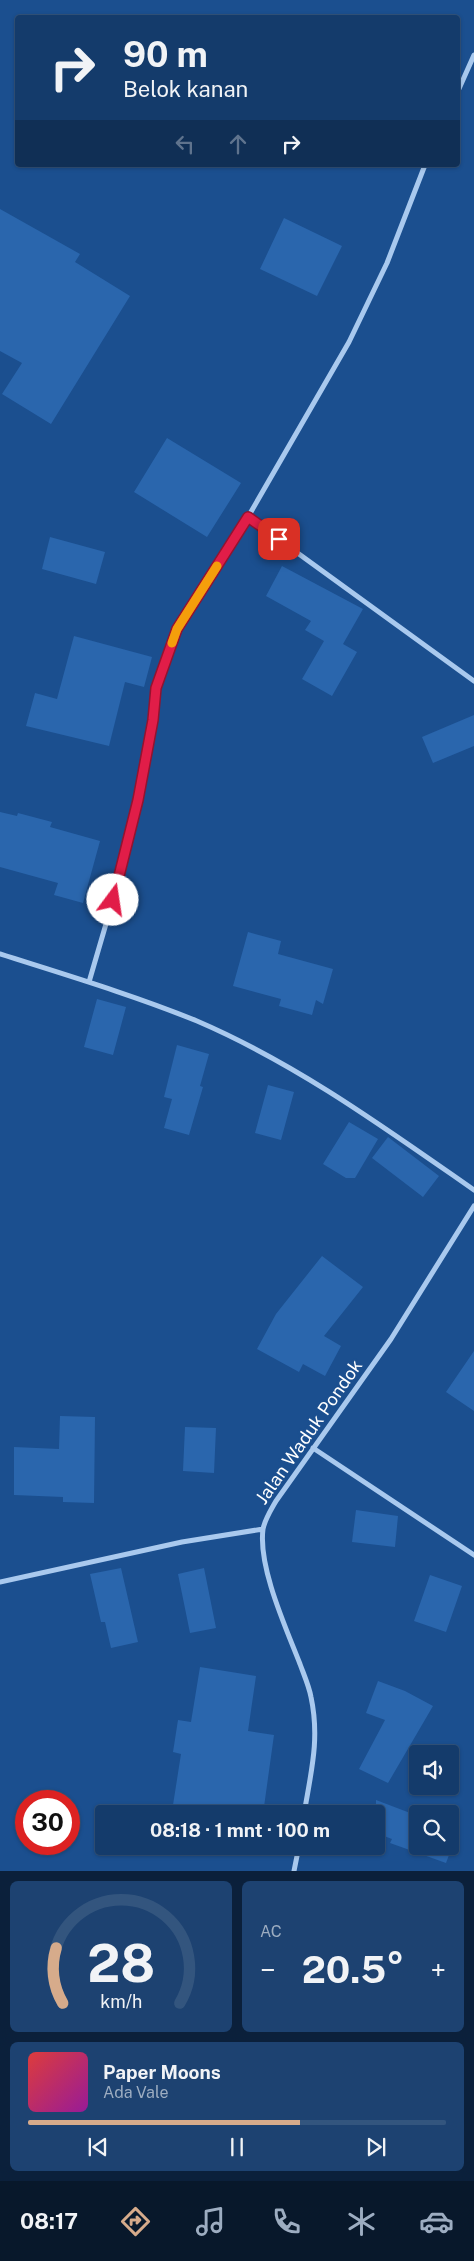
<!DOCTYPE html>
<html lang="id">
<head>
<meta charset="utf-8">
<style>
	:root { --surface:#143b6b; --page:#1d4271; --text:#f1f3f6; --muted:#9dadc1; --line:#33557e; --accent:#d6ab8b }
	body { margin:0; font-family:"Public Sans",sans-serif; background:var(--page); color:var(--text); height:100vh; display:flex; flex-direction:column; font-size:19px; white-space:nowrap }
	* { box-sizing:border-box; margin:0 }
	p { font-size:16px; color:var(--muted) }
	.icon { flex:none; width:28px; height:28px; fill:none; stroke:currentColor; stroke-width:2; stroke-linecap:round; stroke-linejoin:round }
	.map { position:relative; height:1871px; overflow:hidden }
	.panel { display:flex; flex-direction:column; gap:10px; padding:10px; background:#0b203b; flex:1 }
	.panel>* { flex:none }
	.hud { position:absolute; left:15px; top:15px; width:445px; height:152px; border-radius:5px; box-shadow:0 1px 4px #0004,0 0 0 1px var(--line); background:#143b6b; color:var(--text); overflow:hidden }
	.controls { position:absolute; left:409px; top:1745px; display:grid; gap:10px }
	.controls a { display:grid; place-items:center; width:50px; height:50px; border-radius:5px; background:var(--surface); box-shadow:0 1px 4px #0004,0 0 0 1px var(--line); font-size:25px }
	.speed { position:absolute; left:15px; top:1790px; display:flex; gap:10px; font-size:25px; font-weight:700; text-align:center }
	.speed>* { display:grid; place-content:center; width:65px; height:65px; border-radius:50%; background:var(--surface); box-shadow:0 1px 4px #0004,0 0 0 1px var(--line); line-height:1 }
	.speed .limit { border:8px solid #d22; background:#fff; color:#111 }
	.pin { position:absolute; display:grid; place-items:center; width:42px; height:42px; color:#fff; margin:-21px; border-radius:10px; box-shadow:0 2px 8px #0006 }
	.me { position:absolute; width:55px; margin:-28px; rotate:14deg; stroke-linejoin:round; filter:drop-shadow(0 0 4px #0008) }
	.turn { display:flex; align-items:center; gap:18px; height:105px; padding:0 25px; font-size:22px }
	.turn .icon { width:65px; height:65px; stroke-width:2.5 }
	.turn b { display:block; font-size:35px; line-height:42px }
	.lanes { display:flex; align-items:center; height:48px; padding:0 25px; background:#0003; justify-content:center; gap:25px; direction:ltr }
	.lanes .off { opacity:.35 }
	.big { font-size:38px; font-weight:700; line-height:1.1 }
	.panel .card { flex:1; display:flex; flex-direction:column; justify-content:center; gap:8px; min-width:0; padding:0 18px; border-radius:8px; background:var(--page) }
	.panel .dial { align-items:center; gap:0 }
	.dial svg { height:130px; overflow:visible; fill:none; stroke:var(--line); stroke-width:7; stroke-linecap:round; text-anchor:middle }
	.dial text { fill:var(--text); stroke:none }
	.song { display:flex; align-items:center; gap:15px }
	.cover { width:60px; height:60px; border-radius:8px; background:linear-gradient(135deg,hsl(0 70% 55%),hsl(300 70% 35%)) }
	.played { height:5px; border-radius:2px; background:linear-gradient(90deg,var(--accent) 65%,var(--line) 65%) }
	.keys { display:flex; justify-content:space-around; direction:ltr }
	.heat { display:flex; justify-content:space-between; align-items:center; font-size:28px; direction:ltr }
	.panel .tiles { flex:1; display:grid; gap:10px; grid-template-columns:1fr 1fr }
	.card:last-child { grid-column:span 2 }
	.trip { position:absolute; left:95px; top:1805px; width:290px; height:50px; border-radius:5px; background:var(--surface); box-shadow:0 1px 4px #0004,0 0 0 1px var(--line); font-weight:700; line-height:50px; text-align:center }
	.tabs { display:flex; height:80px; justify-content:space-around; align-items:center; background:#08182b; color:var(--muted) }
	.tabs .icon { width:35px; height:35px }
	.tabs .active { color:var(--accent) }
	.tabs b { font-size:22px; color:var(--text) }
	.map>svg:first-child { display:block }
</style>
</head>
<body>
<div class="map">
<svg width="474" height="1871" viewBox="0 0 474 1871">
	<rect width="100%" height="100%" fill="#1b4f8f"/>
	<!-- building -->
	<path fill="#2a66ad" d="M 0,209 L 80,254 L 75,262 L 130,296 L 51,424 L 2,394 L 22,363 L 0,351 Z
		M 284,218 L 342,246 L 317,296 L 260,269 Z
		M 167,438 L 241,483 L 207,537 L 134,492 Z
		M 50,537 L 105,552 L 96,584 L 42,569 Z
		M 282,566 L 363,609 L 343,644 L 357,652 L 332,696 L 302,679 L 324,641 L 305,630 L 311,621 L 266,596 Z
		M 74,636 L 152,657 L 144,687 L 125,682 L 109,746 L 26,726 L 35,693 L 57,699 Z
		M 474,715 L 474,746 L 433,763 L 422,737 Z
		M 0,812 L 17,816 L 18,813 L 52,822 L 50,827 L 100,841 L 83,903 L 54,895 L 58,883 L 0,867 Z
		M 248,932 L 281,941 L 278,954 L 333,969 L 323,1004 L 316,1000 L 312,1015 L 279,1006 L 281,999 L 233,986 Z
		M 97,999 L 126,1007 L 113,1055 L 84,1047 Z
		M 177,1045 L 209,1054 L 200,1086 L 203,1087 L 189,1135 L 164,1128 L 172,1099 L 164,1097 Z
		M 268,1085 L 294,1092 L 281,1140 L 255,1133 Z
		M 349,1122 L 378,1139 L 355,1178 L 346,1178 L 323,1164 Z
		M 388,1137 L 439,1176 L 423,1197 L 372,1158 Z
		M 322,1256 L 363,1287 L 324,1336 L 341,1346 L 325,1376 L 303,1364 L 299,1372 L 257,1349 L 276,1314 Z
		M 474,1351 L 474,1411 L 446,1392 Z
		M 60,1416 L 95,1417 L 94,1503 L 63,1502 L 63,1497 L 14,1495 L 14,1447 L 59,1449 Z
		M 185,1427 L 216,1428 L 214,1473 L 183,1471 Z
		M 356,1510 L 398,1516 L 395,1547 L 352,1542 Z
		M 121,1568 L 138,1642 L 111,1648 L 105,1622 L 101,1622 L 90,1574 Z
		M 204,1568 L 216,1628 L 190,1633 L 178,1574 Z
		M 430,1575 L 462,1586 L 446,1632 L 414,1621 Z
		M 200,1667 L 256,1676 L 248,1731 L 274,1735 L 263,1814 L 234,1814 L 173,1805 L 181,1754 L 173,1752 L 178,1720 L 191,1722 Z
		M 378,1681 L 405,1691 L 433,1706 L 388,1783 L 359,1769 L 385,1720 L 366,1713 Z
		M 376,1800 L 418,1816 L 418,1846 L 450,1846 L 450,1828 L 458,1831 L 446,1863 L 390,1843 L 392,1839 L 376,1833 Z"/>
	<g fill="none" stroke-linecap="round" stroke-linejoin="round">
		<!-- street -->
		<path stroke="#a9c9ee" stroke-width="5" d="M 458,91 L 474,55
			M 248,517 L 474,681
			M 0,954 C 66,975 133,995 197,1021 C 297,1064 385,1128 474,1190
			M 89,982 L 113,900 L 138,800 L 153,720 L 155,688 L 177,629 L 248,517 L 349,342 L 387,263 L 425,165
			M 313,1448 L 474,1555
			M 0,1582 L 182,1542 L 263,1529
			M 304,1814 C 311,1772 320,1739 311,1697 C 309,1686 304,1675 300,1664 C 286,1628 258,1567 263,1529 C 265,1519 271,1510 276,1501 L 391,1339 L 474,1206
			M 294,1871 L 299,1846"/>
	</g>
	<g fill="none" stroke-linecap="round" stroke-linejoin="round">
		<defs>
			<path id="route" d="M 113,900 L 138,800 L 153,720 L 156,688 L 177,629 L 248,517 L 279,539"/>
		</defs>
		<!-- route casing -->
		<use href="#route" stroke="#92132f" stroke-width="12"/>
		<!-- route -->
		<use href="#route" stroke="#e11d48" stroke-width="9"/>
		<!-- slow -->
		<path stroke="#f59e0b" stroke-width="9" d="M 172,643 L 177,629 L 217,566"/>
	</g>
	<g text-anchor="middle" stroke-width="5" stroke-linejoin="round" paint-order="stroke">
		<!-- street labels -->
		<g font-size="18" fill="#fff" stroke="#1b4f8f">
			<text transform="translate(309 1432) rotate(-55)" y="6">Jalan Waduk Pondok</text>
		</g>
	</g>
</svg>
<div class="controls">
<a><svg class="icon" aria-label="sound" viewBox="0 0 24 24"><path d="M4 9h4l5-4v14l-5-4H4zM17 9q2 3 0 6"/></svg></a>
<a><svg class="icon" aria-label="search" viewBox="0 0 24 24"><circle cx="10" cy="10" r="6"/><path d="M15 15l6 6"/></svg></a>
</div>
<div class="speed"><div class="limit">30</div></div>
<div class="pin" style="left:279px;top:539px;background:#d93025"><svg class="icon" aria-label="arrive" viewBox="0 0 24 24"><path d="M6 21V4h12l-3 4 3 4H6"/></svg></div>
<svg class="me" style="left:113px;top:900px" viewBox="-20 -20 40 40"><circle r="19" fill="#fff"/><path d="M0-13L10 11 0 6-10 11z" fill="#e11d48"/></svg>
<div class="trip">08:18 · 1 mnt · 100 m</div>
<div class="hud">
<div class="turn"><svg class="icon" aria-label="right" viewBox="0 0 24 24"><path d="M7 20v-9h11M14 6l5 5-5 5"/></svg><div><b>90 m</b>Belok kanan</div></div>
<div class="lanes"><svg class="icon off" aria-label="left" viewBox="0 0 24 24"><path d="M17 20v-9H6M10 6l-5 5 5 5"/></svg><svg class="icon off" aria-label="ahead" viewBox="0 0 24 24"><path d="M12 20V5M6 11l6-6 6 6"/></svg><svg class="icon" aria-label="right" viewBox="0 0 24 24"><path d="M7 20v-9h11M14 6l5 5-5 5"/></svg></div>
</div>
</div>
<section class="panel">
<div class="tiles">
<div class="card dial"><svg viewBox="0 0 100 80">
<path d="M14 69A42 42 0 1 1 86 69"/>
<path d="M14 69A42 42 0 0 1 10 35" stroke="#d6ab8b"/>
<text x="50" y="56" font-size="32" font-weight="700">28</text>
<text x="50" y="72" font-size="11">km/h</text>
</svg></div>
<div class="card"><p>AC</p>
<div class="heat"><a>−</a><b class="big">20.5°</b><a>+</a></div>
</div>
<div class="card">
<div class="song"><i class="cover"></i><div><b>Paper Moons</b><p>Ada Vale</p></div></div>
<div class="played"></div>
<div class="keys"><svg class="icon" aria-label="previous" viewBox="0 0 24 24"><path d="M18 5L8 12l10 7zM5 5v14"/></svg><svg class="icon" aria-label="pause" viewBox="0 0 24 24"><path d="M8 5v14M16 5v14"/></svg><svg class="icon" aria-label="next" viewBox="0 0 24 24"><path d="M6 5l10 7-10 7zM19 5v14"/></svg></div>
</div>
</div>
</section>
<nav class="tabs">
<b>08:17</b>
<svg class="icon active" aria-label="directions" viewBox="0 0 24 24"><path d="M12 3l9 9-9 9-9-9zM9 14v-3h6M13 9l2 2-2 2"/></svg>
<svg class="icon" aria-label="music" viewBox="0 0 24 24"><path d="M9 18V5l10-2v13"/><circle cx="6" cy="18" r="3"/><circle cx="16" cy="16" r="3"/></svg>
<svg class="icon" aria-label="phone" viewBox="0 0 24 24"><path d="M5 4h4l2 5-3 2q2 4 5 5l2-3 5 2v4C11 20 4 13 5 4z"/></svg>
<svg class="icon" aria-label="climate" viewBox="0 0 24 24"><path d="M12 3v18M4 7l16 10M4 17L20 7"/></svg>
<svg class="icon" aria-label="car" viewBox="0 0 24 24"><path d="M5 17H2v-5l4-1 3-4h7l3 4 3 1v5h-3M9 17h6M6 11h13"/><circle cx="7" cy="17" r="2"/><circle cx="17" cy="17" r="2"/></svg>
</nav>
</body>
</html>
